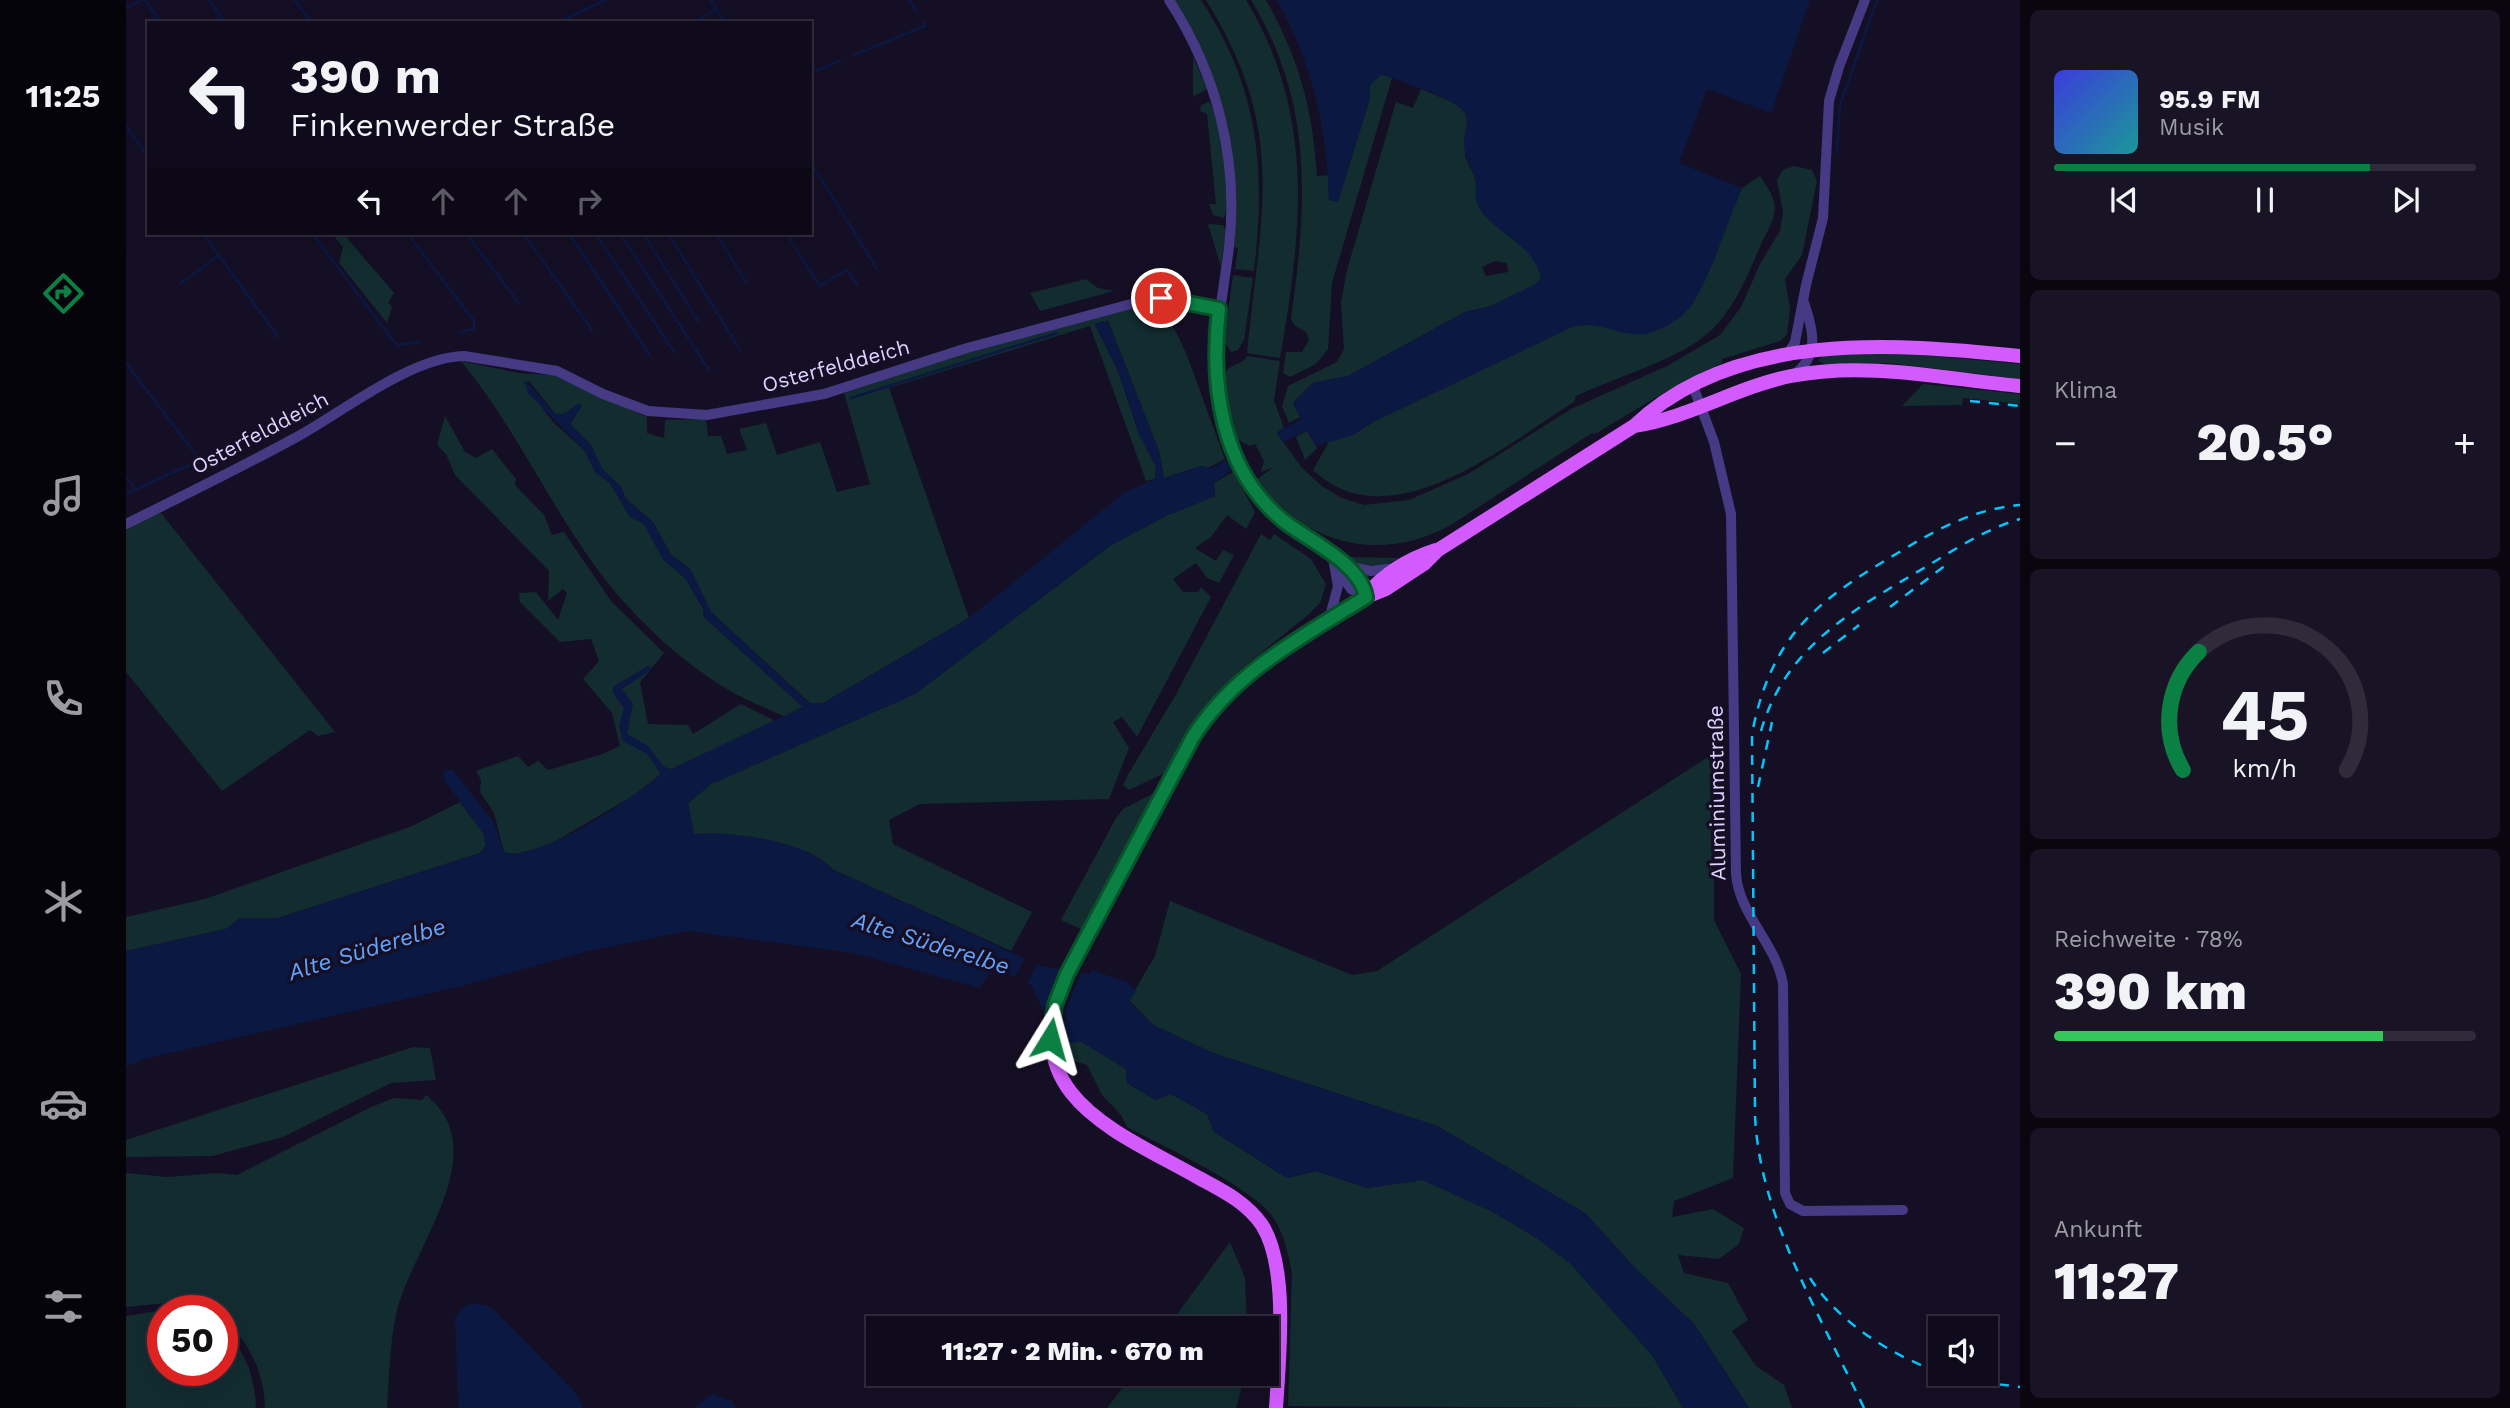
<!DOCTYPE html>
<html lang="de">
<head>
<meta charset="utf-8">
<style>
	:root { --surface:#100b1c; --page:#191425; --text:#f1f3f6; --muted:#9c9ba3; --line:#302b3b; --accent:#0b8043 }
	body { margin:0; font-family:"Work Sans",sans-serif; background:var(--page); color:var(--text); height:100vh; display:flex; flex-direction:column; font-size:26px; white-space:nowrap }
	* { box-sizing:border-box; margin:0 }
	p { font-size:23px; color:var(--muted) }
	.icon { flex:none; width:38px; height:38px; fill:none; stroke:currentColor; stroke-width:2; stroke-linecap:round; stroke-linejoin:round }
	.map { position:relative; flex:1; overflow:hidden }
	.panel { display:flex; flex-direction:column; gap:10px; padding:10px; background:#09060f; width:490px }
	.panel>* { flex:none }
	.top-card { position:absolute; left:21px; top:21px; width:665px; height:214px; border-radius:0px; box-shadow:0 7px 28px #0002,0 0 0 2px var(--line); background:#100b1c; color:var(--text); overflow:hidden }
	.fabs { position:absolute; left:1802px; top:1316px; display:grid; gap:14px }
	.fabs a { display:grid; place-items:center; width:70px; height:70px; border-radius:0px; background:var(--surface); box-shadow:0 7px 28px #0002,0 0 0 2px var(--line); font-size:35px }
	.speed { position:absolute; left:21px; top:1295px; display:flex; gap:14px; font-size:35px; font-weight:700; text-align:center }
	.speed>* { display:grid; place-content:center; width:91px; height:91px; border-radius:50%; background:var(--surface); box-shadow:0 7px 28px #0002,0 0 0 2px var(--line); line-height:1 }
	.speed .limit { border:10px solid #d22; background:#fff; color:#111 }
	.pin { position:absolute; display:grid; place-items:center; width:60px; height:60px; color:#fff; margin:-30px; border:4px solid #fff; border-radius:50%; box-shadow:0 2px 7px #0007 }
	.me { position:absolute; width:77px; margin:-38px; rotate:8deg; stroke-linejoin:round; filter:drop-shadow(0 0 5px #0008) }
	.turn { display:flex; align-items:center; gap:24px; height:147px; padding:0 28px; font-size:32px }
	.turn .icon { width:91px; height:91px; stroke-width:2.5 }
	.turn b { display:block; font-size:49px; line-height:60px }
	.lanes { display:flex; align-items:center; height:66px; padding:0 28px; background:#0003; justify-content:center; gap:35px; direction:ltr }
	.lanes .off { opacity:.35 }
	.big { font-size:52px; font-weight:800; line-height:1.1 }
	.panel .tile { flex:1; display:flex; flex-direction:column; justify-content:center; gap:10px; min-width:0; padding:0 24px; border-radius:10px; background:var(--page) }
	.panel .dial { align-items:center; gap:0 }
	.dial svg { height:182px; overflow:visible; fill:none; stroke:var(--line); stroke-width:7; stroke-linecap:round; text-anchor:middle }
	.dial text { fill:var(--text); stroke:none }
	.song { display:flex; align-items:center; gap:21px }
	.cover { width:84px; height:84px; border-radius:10px; background:linear-gradient(135deg,hsl(240 70% 55%),hsl(180 70% 35%)) }
	.played { height:7px; border-radius:4px; background:linear-gradient(90deg,var(--accent) 75%,var(--line) 75%) }
	.keys { display:flex; justify-content:space-around; direction:ltr }
	.heat { display:flex; justify-content:space-between; align-items:center; font-size:38px; direction:ltr }
	.charge { height:10px; border-radius:5px; background:linear-gradient(90deg,#34c759 78%,var(--line) 0) }
	.trip { position:absolute; left:740px; top:1316px; width:413px; height:70px; border-radius:0px; background:var(--surface); box-shadow:0 7px 28px #0002,0 0 0 2px var(--line); font-weight:800; line-height:70px; text-align:center }
	main { display:flex; flex:1; min-height:0 }
	.tab-bar { display:flex; flex-direction:column; width:126px; justify-content:space-around; align-items:center; background:#06040b; color:var(--muted) }
	.tab-bar .icon { width:49px; height:49px }
	.tab-bar .selected { color:var(--accent) }
	.tab-bar b { font-size:32px; color:var(--text) }
	.map>svg:first-child { display:block }
</style>
</head>
<body>
<main>
<nav class="tab-bar">
<b>11:25</b>
<svg class="icon selected" aria-label="directions" viewBox="0 0 24 24"><path d="M12 3l9 9-9 9-9-9zM9 14v-3h6M13 9l2 2-2 2"/></svg>
<svg class="icon" aria-label="music" viewBox="0 0 24 24"><path d="M9 18V5l10-2v13"/><circle cx="6" cy="18" r="3"/><circle cx="16" cy="16" r="3"/></svg>
<svg class="icon" aria-label="phone" viewBox="0 0 24 24"><path d="M5 4h4l2 5-3 2q2 4 5 5l2-3 5 2v4C11 20 4 13 5 4z"/></svg>
<svg class="icon" aria-label="climate" viewBox="0 0 24 24"><path d="M12 3v18M4 7l16 10M4 17L20 7"/></svg>
<svg class="icon" aria-label="car" viewBox="0 0 24 24"><path d="M5 17H2v-5l4-1 3-4h7l3 4 3 1v5h-3M9 17h6M6 11h13"/><circle cx="7" cy="17" r="2"/><circle cx="17" cy="17" r="2"/></svg>
<svg class="icon" aria-label="filters" viewBox="0 0 24 24"><path d="M4 7h16M4 17h16"/><circle cx="9" cy="7" r="2"/><circle cx="15" cy="17" r="2"/></svg>
</nav>
<div class="map">
<svg width="1894" height="1408" viewBox="0 0 1894 1408">
	<rect width="100%" height="100%" fill="#150f25"/>
	<!-- green -->
	<path fill="#122c2f" fill-rule="evenodd" d="M 1048,0 L 1075,0 C 1133,89 1140,168 1128,271 L 1109,269 L 1112,248 L 1108,247 C 1116,158 1097,75 1048,0 Z
		M 1080,0 L 1120,0 C 1190,116 1176,231 1154,358 L 1121,353 C 1135,210 1162,132 1080,0 Z
		M 1125,0 L 1140,0 C 1173,58 1187,110 1191,176 L 1202,175 L 1203,200 L 1212,201 L 1244,98 L 1244,85 L 1254,74 L 1266,78 L 1206,283 L 1202,349 L 1190,364 L 1164,377 L 1157,373 L 1160,352 L 1176,352 L 1183,340 L 1180,332 L 1169,326 L 1165,319 C 1181,203 1188,104 1125,0 Z
		M 1067,56 L 1081,89 L 1067,97 Z
		M 1295,89 L 1328,103 L 1339,112 L 1342,118 L 1339,156 L 1349,178 L 1357,214 L 1398,246 L 1412,267 L 1415,278 L 1411,284 L 1365,306 L 1339,312 L 1222,376 L 1187,383 L 1167,403 L 1174,417 L 1163,423 L 1156,406 L 1162,386 L 1211,362 L 1218,349 L 1215,302 L 1221,270 L 1270,102 L 1287,108 ZM 1369,261 L 1381,263 L 1382,272 L 1360,276 L 1356,267 Z
		M 1083,101 C 1095,119 1107,199 1098,218 L 1087,215 L 1083,204 L 1090,204 L 1081,114 L 1074,111 L 1075,106 Z
		M 1668,166 L 1686,170 L 1691,181 L 1676,255 L 1659,279 L 1664,309 L 1661,335 L 1654,341 L 1596,359 L 1596,363 C 1554,381 1510,410 1469,434 L 1466,433 L 1325,525 C 1255,564 1177,545 1131,479 L 1148,467 L 1135,472 L 1138,461 L 1129,444 L 1124,446 L 1113,440 C 1107,427 1091,385 1099,373 C 1104,364 1116,365 1121,356 L 1154,361 L 1148,400 L 1158,428 L 1151,433 L 1176,468 L 1197,487 L 1216,498 L 1238,505 L 1283,500 L 1342,474 L 1445,409 L 1543,365 L 1594,335 L 1615,307 L 1634,264 L 1654,231 L 1657,212 L 1651,180 L 1657,170 Z
		M 1634,176 C 1659,211 1648,215 1633,249 C 1619,282 1603,320 1572,341 C 1538,364 1488,378 1450,396 L 1448,402 C 1379,445 1264,543 1187,470 L 1204,440 L 1227,435 L 1249,421 L 1448,326 L 1472,324 L 1494,332 L 1566,305 L 1616,188 Z
		M 1082,224 L 1097,225 L 1100,230 L 1095,267 Z
		M 205,233 L 217,233 L 268,293 L 262,303 L 266,307 L 261,323 L 213,263 L 217,247 Z
		M 1107,275 L 1127,278 L 1118,340 L 1112,350 L 1105,352 L 1098,341 Z
		M 960,279 L 972,288 L 988,291 L 914,311 L 904,293 Z
		M 1035,301 L 1060,353 L 1099,459 L 1082,468 L 1075,466 L 1038,478 L 1033,451 L 982,321 L 969,325 L 992,371 L 1013,434 L 1030,467 L 1029,479 L 1020,481 L 964,326 L 763,388 L 843,618 L 697,703 L 684,703 L 585,612 L 564,569 L 545,555 L 527,522 L 500,499 L 495,487 L 476,469 L 465,445 L 444,424 L 450,414 L 449,406 L 440,413 L 430,415 L 403,381 L 398,383 L 427,422 L 458,450 L 470,473 L 484,483 L 504,517 L 518,524 L 537,559 L 560,579 L 577,609 L 578,617 L 677,707 L 659,717 C 640,708 619,700 601,689 C 551,659 503,613 469,566 C 421,500 387,424 335,361 L 393,373 L 427,375 L 521,417 L 521,433 L 538,438 L 539,420 L 580,419 L 582,436 L 595,436 L 601,454 L 621,450 L 613,429 L 640,423 L 651,455 L 694,442 L 711,492 L 744,484 L 718,393 L 842,351 Z
		M 1736,354 L 1784,354 L 1894,364 L 1894,379 L 1762,363 L 1700,365 L 1692,360 L 1697,356 Z
		M 1797,384 L 1894,394 L 1894,404 L 1837,398 L 1836,405 L 1776,406 Z
		M 319,416 L 339,452 L 350,458 L 366,449 L 390,479 L 389,485 L 418,515 L 426,535 L 438,532 L 485,601 L 538,653 L 514,682 L 522,724 L 562,725 L 567,734 L 615,704 L 650,721 L 535,774 L 507,796 L 421,846 L 385,855 L 378,852 L 368,813 L 354,792 L 355,780 L 350,771 L 392,756 L 402,767 L 412,761 L 422,770 L 474,755 L 494,746 L 486,713 L 457,679 L 473,661 L 465,639 L 434,642 L 394,602 L 393,593 L 410,592 L 432,620 L 441,593 L 437,589 L 422,601 L 423,571 L 329,475 L 320,454 L 311,445 Z
		M 1181,431 L 1191,448 L 1179,460 L 1170,437 Z
		M 1107,472 L 1129,512 L 1120,529 L 1101,515 L 1085,537 L 1069,548 L 1090,561 L 1097,550 L 1108,555 L 1093,583 L 1081,578 L 1070,563 L 1047,579 L 1057,592 L 1072,592 L 1075,587 L 1085,597 L 1011,737 L 996,717 L 987,722 L 1003,748 L 983,799 L 794,804 L 763,820 L 767,844 L 906,912 L 885,951 L 706,869 C 685,842 600,830 568,835 L 562,803 L 585,784 L 789,694 L 985,545 L 1042,515 L 1089,496 L 1088,483 Z
		M 31,508 L 209,732 L 192,736 L 184,730 L 96,791 L 0,672 L 0,524 Z
		M 1135,534 L 1144,540 L 1148,534 L 1185,559 L 1200,584 L 1194,603 L 1183,614 L 1115,669 L 1092,692 L 1076,711 L 1043,771 L 1003,790 L 997,785 L 1003,773 L 1049,696 Z
		M 1220,557 L 1274,558 C 1256,568 1237,568 1220,557 Z
		M 1588,753 L 1588,920 L 1615,974 L 1607,1178 L 1548,1201 L 1546,1217 L 1587,1209 L 1618,1228 L 1613,1244 L 1593,1259 L 1552,1255 L 1558,1273 L 1602,1283 L 1622,1320 L 1606,1331 L 1630,1366 L 1658,1385 L 1666,1408 L 1623,1408 L 1568,1324 L 1510,1269 L 1459,1213 L 1311,1126 L 1087,1053 L 1027,1025 L 1003,1000 L 1029,956 L 1044,901 L 1226,975 L 1251,971 Z
		M 1032,791 L 957,930 L 935,920 L 990,818 L 997,809 Z
		M 334,802 L 357,833 L 360,845 L 354,853 L 152,918 L 114,918 L 100,929 L 0,951 L 0,917 L 79,899 L 286,826 Z
		M 939,1041 L 956,1042 L 1000,1069 L 1001,1083 L 1029,1100 L 1045,1094 L 1081,1114 L 1088,1132 L 1161,1178 L 1190,1171 L 1241,1188 L 1297,1180 L 1367,1212 L 1412,1239 L 1444,1263 L 1526,1355 L 1557,1408 L 1162,1406 L 1166,1272 C 1162,1253 1156,1225 1142,1211 C 1110,1179 1042,1149 1001,1127 L 995,1115 L 976,1095 L 961,1065 L 941,1059 Z
		M 287,1047 L 304,1048 L 310,1080 L 265,1083 L 157,1137 L 86,1156 L 0,1157 L 0,1140 Z
		M 300,1095 C 368,1149 291,1242 272,1306 C 264,1338 263,1375 261,1408 L 139,1408 C 138,1371 123,1342 96,1317 L 96,1311 L 50,1302 L 0,1307 L 0,1173 L 41,1177 L 91,1173 L 111,1175 L 245,1107 L 268,1098 L 296,1100 Z
		M 1104,1242 L 1119,1278 L 1121,1328 L 1041,1328 Z
		M 45,1309 L 68,1311 L 37,1311 L 37,1370 L 96,1370 L 96,1328 C 119,1349 129,1377 130,1408 L 0,1408 L 0,1316 Z
		M 1007,1374 L 1119,1374 L 1110,1408 L 981,1408 Z"/>
	<!-- water -->
	<path fill="#0a1842" d="M 1151,0 L 1684,0 L 1645,113 L 1581,89 L 1553,163 L 1616,188 C 1600,225 1588,268 1567,303 C 1558,318 1533,333 1517,334 C 1492,336 1473,320 1448,326 L 1249,421 L 1227,435 L 1190,446 L 1181,430 L 1157,443 L 1151,432 L 1175,419 L 1167,403 L 1187,383 L 1222,376 L 1339,312 L 1365,306 L 1410,284 L 1415,278 C 1406,239 1360,232 1350,200 C 1348,193 1351,186 1349,179 C 1346,166 1338,157 1338,143 C 1338,133 1344,119 1338,112 C 1326,96 1276,83 1256,74 L 1244,85 L 1244,98 L 1212,202 L 1203,200 C 1201,128 1186,63 1151,0 Z
		M 977,321 L 982,322 L 1033,451 L 1038,478 L 1075,466 L 1087,468 L 1101,460 L 1106,470 L 1088,483 L 1089,496 L 1042,515 L 985,545 L 789,694 L 585,784 L 562,803 L 568,834 C 601,830 685,842 706,869 L 915,966 L 963,974 L 966,970 L 1001,982 L 1010,991 L 1003,1001 L 1027,1025 L 1087,1053 L 1311,1126 L 1459,1213 L 1510,1269 L 1568,1324 L 1623,1408 L 1557,1408 L 1526,1355 L 1444,1263 L 1412,1239 L 1367,1212 L 1297,1180 L 1241,1188 L 1190,1171 L 1161,1178 L 1088,1132 L 1081,1114 L 1045,1094 L 1029,1100 L 1001,1083 L 1000,1069 L 956,1042 L 933,1043 L 905,985 L 874,970 L 862,974 L 854,988 L 728,953 L 562,931 L 462,951 L 336,986 L 18,1059 L 0,1067 L 0,951 L 100,929 L 114,918 L 152,918 L 354,853 L 360,845 L 357,833 L 319,781 L 317,773 L 320,770 L 327,770 L 368,823 L 378,852 C 409,864 510,797 535,774 L 521,754 L 497,741 L 493,726 L 498,709 L 486,691 L 488,686 L 522,666 L 526,669 L 496,689 L 507,704 L 501,734 L 522,746 L 538,767 L 545,769 L 677,707 L 578,617 L 577,609 L 560,579 L 537,559 L 518,524 L 504,517 L 484,483 L 470,473 L 458,450 L 402,393 L 399,380 L 430,415 L 440,413 L 453,403 L 456,406 L 444,424 L 465,445 L 476,469 L 495,487 L 500,499 L 527,522 L 545,555 L 564,569 L 585,612 L 683,703 L 697,703 L 843,618 L 999,492 L 1029,479 L 1030,467 L 1013,434 L 992,371 L 969,324 Z
		M 346,1303 L 365,1307 L 450,1393 L 457,1408 L 332,1408 L 329,1318 L 335,1308 Z
		M 586,1394 L 606,1401 L 610,1408 L 568,1408 Z"/>
	<!-- pier -->
	<path fill="#150f25" d="M 901,955 L 913,961 L 900,986 L 887,981 Z
		M 938,966 L 957,969 L 940,1009 L 937,1045 L 933,1046 L 917,1022 L 922,1002 Z"/>
	<g fill="none" stroke-linecap="round" stroke-linejoin="round">
		<!-- stream -->
		<path stroke="#0a1842" stroke-width="2.5" d="M 19,0 L 35,23
			M 83,0 L 99,23
			M 169,0 L 185,23
			M 585,0 L 599,23
			M 783,0 L 791,13
			M 0,8 L 16,0
			M 431,23 L 480,0
			M 568,23 L 591,9
			M 728,55 L 799,26 L 797,22
			M 684,73 L 714,61
			M 0,126 L 23,158
			M 1711,153 L 1714,105 L 1751,0
			M 684,161 L 751,269
			M 77,233 L 152,337
			M 186,233 L 268,342 L 273,345 L 293,342
			M 281,233 L 348,321 L 348,329 L 333,332
			M 340,233 L 392,302
			M 397,233 L 466,330
			M 443,233 L 525,357
			M 469,233 L 548,352
			M 494,233 L 583,370
			M 517,233 L 572,321
			M 542,233 L 614,350
			M 590,233 L 620,282
			M 614,233 L 615,235
			M 660,233 L 694,286 L 721,270 L 731,285
			M 54,284 L 93,255
			M 0,363 L 74,460 L 0,494
			M 725,398 L 931,333
			M 0,477 L 10,490"/>
		<!-- minor -->
		<path stroke="#453a83" stroke-width="10" d="M 1043,0 C 1091,74 1113,160 1103,247 C 1096,306 1081,362 1097,421 C 1107,457 1127,494 1157,520 C 1182,542 1233,562 1240,597
			M 1662,354 L 1669,342 L 1680,285 L 1697,218 L 1703,101 L 1713,67 L 1739,0
			M 1667,375 C 1695,356 1687,328 1677,300
			M 1567,386 L 1588,442 L 1605,514 L 1610,874 C 1613,915 1650,943 1657,984 L 1659,1193 L 1664,1204 L 1677,1211 L 1777,1210
			M 0,524 C 56,496 112,469 167,439 C 214,414 284,357 338,356 L 431,371 L 477,394 L 522,411 L 581,415 L 698,394 L 841,348 L 1016,301 L 1043,297 L 1093,309
			M 1226,567 L 1245,571 L 1268,568
			M 1212,570 L 1225,589 L 1240,597
			M 1203,620 L 1212,586 L 1208,564"/>
		<!-- major -->
		<path stroke="#d35bfd" stroke-width="14" d="M 1508,426 C 1562,418 1611,387 1665,376 C 1742,361 1818,379 1894,386
			M 1240,595 C 1259,573 1282,559 1310,550
			M 1150,1408 C 1153,1359 1163,1267 1136,1225 C 1120,1202 1097,1191 1073,1178 C 986,1129 887,1095 941,974 L 1067,737 L 1092,702 L 1138,661 L 1240,597 L 1260,589 L 1298,564 L 1312,550 L 1508,426 C 1608,330 1767,343 1894,356"/>
		<!-- rail -->
		<path stroke="#03c6fb" stroke-width="2.5" stroke-dasharray="10 9" stroke-linecap="butt" d="M 1844,401 L 1894,406
			M 1764,607 L 1820,565
			M 1697,653 L 1733,625
			M 1635,731 C 1659,647 1727,610 1798,568 C 1828,550 1859,529 1894,519
			M 1632,787 L 1646,722
			M 1684,1278 C 1713,1323 1765,1355 1815,1373
			M 1817,1374 L 1846,1381 L 1894,1387
			M 1738,1408 C 1695,1317 1633,1216 1629,1115 L 1626,734 C 1645,634 1692,600 1775,551 C 1813,528 1849,509 1894,505"/>
	</g>
	<g fill="none" stroke-linecap="round" stroke-linejoin="round">
		<defs>
			<path id="route" d="M 924,1039 L 929,1005 L 941,974 L 1067,737 C 1109,671 1176,637 1240,597 C 1234,563 1185,542 1159,522 C 1095,471 1084,385 1093,309 L 1035,298"/>
		</defs>
		<!-- route casing -->
		<use href="#route" stroke="#07532c" stroke-width="18"/>
		<!-- route -->
		<use href="#route" stroke="#0b8043" stroke-width="12"/>
	</g>
	<g text-anchor="middle" stroke-width="7" stroke-linejoin="round" paint-order="stroke">
		<!-- street labels -->
		<g font-size="21" fill="#ddd3ff" stroke="#150f25">
			<text transform="translate(710 366) rotate(-15)" y="7">Osterfelddeich</text>
			<text transform="translate(134 433) rotate(-28)" y="7">Osterfelddeich</text>
			<text transform="translate(1591 793) rotate(-91)" y="7">Aluminiumstraße</text>
		</g>
		<!-- water labels -->
		<g font-size="23" font-style="italic" fill="#62a4fd" stroke="#150f25">
			<text transform="translate(805 943) rotate(17)" y="8">Alte Süderelbe</text>
			<text transform="translate(241 949) rotate(-17)" y="8">Alte Süderelbe</text>
		</g>
	</g>
</svg>
<div class="fabs">
<a><svg class="icon" aria-label="sound" viewBox="0 0 24 24"><path d="M4 9h4l5-4v14l-5-4H4zM17 9q2 3 0 6"/></svg></a>
</div>
<div class="speed"><div class="limit">50</div></div>
<div class="pin" style="left:1035px;top:298px;background:#d93025"><svg class="icon" aria-label="arrive" viewBox="0 0 24 24"><path d="M6 21V4h12l-3 4 3 4H6"/></svg></div>
<svg class="me" style="left:924px;top:1039px" viewBox="-20 -20 40 40"><path d="M0-17L14 15 0 8-14 15z" fill="#0b8043" stroke="#fff" stroke-width="4"/></svg>
<div class="trip">11:27 · 2 Min. · 670 m</div>
<div class="top-card">
<div class="turn"><svg class="icon" aria-label="left" viewBox="0 0 24 24"><path d="M17 20v-9H6M10 6l-5 5 5 5"/></svg><div><b>390 m</b>Finkenwerder Straße</div></div>
<div class="lanes"><svg class="icon" aria-label="left" viewBox="0 0 24 24"><path d="M17 20v-9H6M10 6l-5 5 5 5"/></svg><svg class="icon off" aria-label="ahead" viewBox="0 0 24 24"><path d="M12 20V5M6 11l6-6 6 6"/></svg><svg class="icon off" aria-label="ahead" viewBox="0 0 24 24"><path d="M12 20V5M6 11l6-6 6 6"/></svg><svg class="icon off" aria-label="right" viewBox="0 0 24 24"><path d="M7 20v-9h11M14 6l5 5-5 5"/></svg></div>
</div>
</div>
<section class="panel">
<div class="tile">
<div class="song"><i class="cover"></i><div><b>95.9 FM</b><p>Musik</p></div></div>
<div class="played"></div>
<div class="keys"><svg class="icon" aria-label="previous" viewBox="0 0 24 24"><path d="M18 5L8 12l10 7zM5 5v14"/></svg><svg class="icon" aria-label="pause" viewBox="0 0 24 24"><path d="M8 5v14M16 5v14"/></svg><svg class="icon" aria-label="next" viewBox="0 0 24 24"><path d="M6 5l10 7-10 7zM19 5v14"/></svg></div>
</div>
<div class="tile"><p>Klima</p>
<div class="heat"><a>−</a><b class="big">20.5°</b><a>+</a></div>
</div>
<div class="tile dial"><svg viewBox="0 0 100 80">
<path d="M14 69A42 42 0 1 1 86 69"/>
<path d="M14 69A42 42 0 0 1 21 17" stroke="#0b8043"/>
<text x="50" y="56" font-size="32" font-weight="700">45</text>
<text x="50" y="72" font-size="11">km/h</text>
</svg></div>
<div class="tile"><p>Reichweite · 78%</p><b class="big">390 km</b><div class="charge"></div></div>
<div class="tile"><p>Ankunft</p><b class="big">11:27</b></div>
</section>
</main>
</body>
</html>
